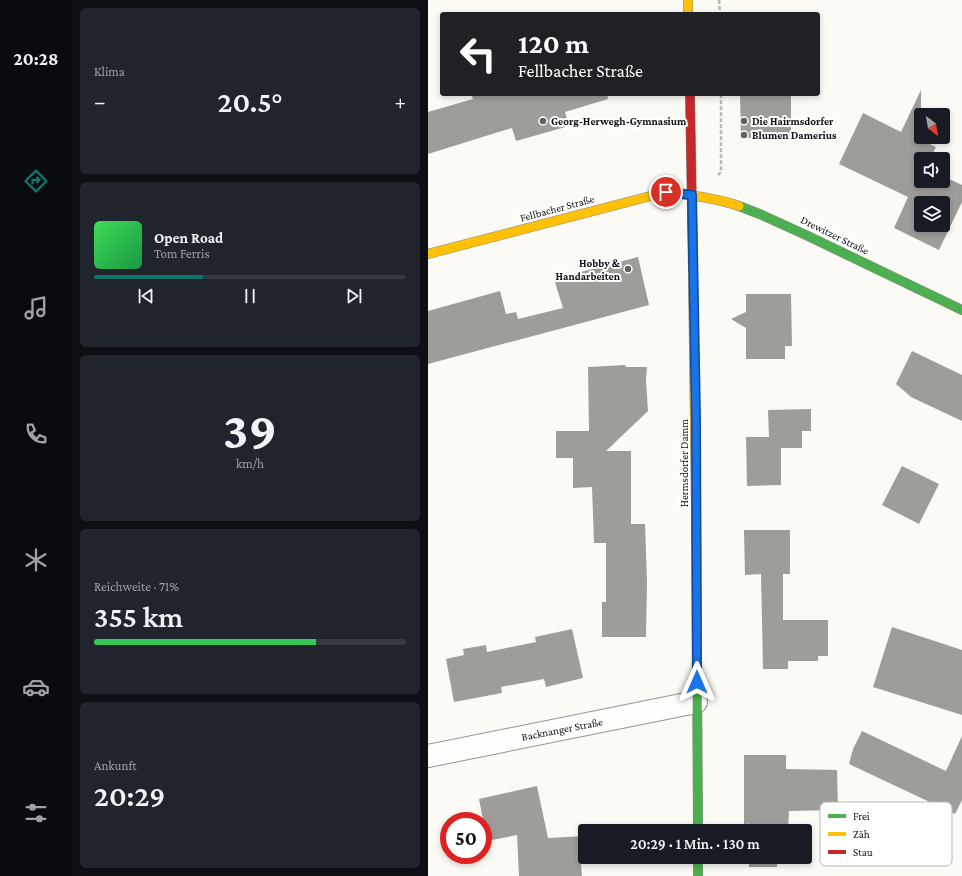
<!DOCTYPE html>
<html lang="de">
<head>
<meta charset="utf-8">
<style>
	:root { --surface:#171b24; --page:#20242c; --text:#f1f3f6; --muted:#9ea1a6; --line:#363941; --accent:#0f766e }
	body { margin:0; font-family:"Crimson Pro",serif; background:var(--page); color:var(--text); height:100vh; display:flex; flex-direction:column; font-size:15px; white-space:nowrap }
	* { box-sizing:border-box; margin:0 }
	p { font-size:13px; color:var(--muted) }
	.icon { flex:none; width:22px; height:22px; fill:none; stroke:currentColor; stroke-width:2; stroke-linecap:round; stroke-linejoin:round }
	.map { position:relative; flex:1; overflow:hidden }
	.drawer { display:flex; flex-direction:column; gap:8px; padding:8px; background:#0d0f14; width:356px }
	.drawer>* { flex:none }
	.guide { position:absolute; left:12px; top:12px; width:380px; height:84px; border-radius:4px; box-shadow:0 2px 6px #0003; background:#202124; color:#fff; overflow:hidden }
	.needle { width:26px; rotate:149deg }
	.controls { position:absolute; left:486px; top:108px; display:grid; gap:8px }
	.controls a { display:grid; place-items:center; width:36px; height:36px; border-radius:4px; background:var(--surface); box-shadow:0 2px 6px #0003; font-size:20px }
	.speed { position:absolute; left:12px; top:812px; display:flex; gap:8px; font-size:20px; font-weight:700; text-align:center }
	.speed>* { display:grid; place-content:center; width:52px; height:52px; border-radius:50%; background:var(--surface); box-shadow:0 2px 6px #0003; line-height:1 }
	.speed .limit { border:6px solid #d22; background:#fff; color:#111 }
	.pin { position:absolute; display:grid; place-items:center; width:34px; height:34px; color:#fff; margin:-17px; border:2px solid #fff; border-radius:50%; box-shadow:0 1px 4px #0007 }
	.me { position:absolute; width:44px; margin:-22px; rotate:0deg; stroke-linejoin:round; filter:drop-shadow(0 0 3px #0008) }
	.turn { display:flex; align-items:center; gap:14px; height:84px; padding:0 12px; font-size:18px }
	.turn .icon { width:52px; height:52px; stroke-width:2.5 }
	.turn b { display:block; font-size:28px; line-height:34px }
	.big { font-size:30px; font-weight:600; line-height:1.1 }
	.drawer .tile { flex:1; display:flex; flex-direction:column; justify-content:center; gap:6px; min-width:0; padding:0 14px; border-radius:6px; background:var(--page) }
	.drawer .dial { align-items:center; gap:0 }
	.dial b { font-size:52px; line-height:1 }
	.song { display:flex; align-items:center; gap:12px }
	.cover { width:48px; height:48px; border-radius:6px; background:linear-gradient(135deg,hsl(130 70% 55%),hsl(140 70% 35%)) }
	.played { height:4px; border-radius:2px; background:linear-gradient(90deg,var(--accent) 35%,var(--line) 35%) }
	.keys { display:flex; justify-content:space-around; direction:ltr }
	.heat { display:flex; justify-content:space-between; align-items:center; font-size:22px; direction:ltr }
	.charge { height:6px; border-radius:3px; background:linear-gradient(90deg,#34c759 71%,var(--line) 0) }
	.trip { position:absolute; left:150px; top:824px; width:234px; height:40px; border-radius:4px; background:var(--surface); box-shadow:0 2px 6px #0003; font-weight:600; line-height:40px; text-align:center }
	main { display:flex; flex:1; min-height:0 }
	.dock { display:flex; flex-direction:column; width:72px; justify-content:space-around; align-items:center; background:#090b0e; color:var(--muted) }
	.dock .icon { width:28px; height:28px }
	.dock .current { color:var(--accent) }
	.dock b { font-size:18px; color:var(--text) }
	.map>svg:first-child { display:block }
</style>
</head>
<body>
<main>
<nav class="dock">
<b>20:28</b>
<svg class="icon current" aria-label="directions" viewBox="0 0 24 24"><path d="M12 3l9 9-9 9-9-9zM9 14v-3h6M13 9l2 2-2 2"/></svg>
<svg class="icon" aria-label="music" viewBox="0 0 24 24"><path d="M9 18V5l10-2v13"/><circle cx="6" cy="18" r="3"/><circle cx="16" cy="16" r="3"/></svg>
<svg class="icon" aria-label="phone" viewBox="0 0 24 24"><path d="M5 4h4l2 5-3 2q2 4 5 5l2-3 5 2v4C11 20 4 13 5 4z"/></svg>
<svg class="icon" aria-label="climate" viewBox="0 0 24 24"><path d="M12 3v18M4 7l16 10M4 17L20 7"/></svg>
<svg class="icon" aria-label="car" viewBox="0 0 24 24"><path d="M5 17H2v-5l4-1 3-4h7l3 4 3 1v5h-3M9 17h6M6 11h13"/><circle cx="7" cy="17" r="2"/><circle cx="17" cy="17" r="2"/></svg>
<svg class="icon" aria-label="filters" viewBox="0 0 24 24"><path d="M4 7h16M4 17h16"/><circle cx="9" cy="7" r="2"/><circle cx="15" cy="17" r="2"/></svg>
</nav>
<section class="drawer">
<div class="tile"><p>Klima</p>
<div class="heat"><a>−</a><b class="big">20.5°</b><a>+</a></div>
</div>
<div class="tile">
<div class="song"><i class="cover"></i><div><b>Open Road</b><p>Tom Ferris</p></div></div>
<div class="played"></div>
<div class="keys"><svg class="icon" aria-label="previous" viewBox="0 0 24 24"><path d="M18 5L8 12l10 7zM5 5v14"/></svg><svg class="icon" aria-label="pause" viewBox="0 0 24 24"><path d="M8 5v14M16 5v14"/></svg><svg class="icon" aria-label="next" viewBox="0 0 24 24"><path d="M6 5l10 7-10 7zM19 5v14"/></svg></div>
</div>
<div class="tile dial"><b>39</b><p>km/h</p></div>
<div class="tile"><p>Reichweite · 71%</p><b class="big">355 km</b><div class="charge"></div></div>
<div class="tile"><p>Ankunft</p><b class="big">20:29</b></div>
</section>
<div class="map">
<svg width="534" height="876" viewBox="0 0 534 876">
	<rect width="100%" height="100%" fill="#fbfaf4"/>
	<!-- building -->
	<path fill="#9f9d99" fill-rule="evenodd" d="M 493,90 L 493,140 L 508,147 L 502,159 L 493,159 L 493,181 L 515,181 L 515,176 L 534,185 L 534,202 L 511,250 L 466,228 L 480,197 L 411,164 L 435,113 L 473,132 ZM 493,203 L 515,203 L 515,225 L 493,225 Z
		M 43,94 L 179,94 L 180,99 L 137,112 L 141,126 L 88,141 L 84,128 L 0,154 L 0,112 L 45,99 Z
		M 312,94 L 363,94 L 363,137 L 313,138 Z
		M 210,257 L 221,305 L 0,364 L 0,311 L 72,291 L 78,314 L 88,312 L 90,319 L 135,308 L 126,279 Z
		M 318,294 L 363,294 L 364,346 L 357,346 L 357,359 L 318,359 L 318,328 L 303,319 L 318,312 Z
		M 484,351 L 534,375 L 534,421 L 483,397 L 468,384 Z
		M 197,365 L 198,367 L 219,367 L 218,380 L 220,411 L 178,451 L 203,451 L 203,524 L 217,524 L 219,582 L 218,637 L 174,637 L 174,602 L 178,602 L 178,543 L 166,543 L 164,487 L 145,488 L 145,458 L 128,458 L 128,431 L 161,431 L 160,367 Z
		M 383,409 L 383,431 L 374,431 L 374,448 L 353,448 L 353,485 L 319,486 L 318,437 L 341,437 L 340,410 Z
		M 474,466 L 511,484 L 491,524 L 454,505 Z
		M 316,530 L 362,530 L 362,574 L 355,574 L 355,620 L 400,620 L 400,656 L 390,656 L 390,661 L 360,661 L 360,669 L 335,669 L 333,574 L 317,575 Z
		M 464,627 L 534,650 L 534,715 L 445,687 Z
		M 144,629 L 155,678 L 118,687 L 116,679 L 73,687 L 74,693 L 26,702 L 18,659 L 36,655 L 35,649 L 58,645 L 59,652 L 108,642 L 107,637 Z
		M 434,731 L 518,771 L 534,736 L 534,800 L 527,814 L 421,764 L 425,749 Z
		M 316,755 L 358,755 L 358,769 L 409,770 L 410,810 L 361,811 L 360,831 L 321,831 L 321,823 L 316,826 Z
		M 109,786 L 120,838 L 157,836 L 157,857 L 159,857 L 159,863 L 153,863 L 154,876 L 91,876 L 89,835 L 59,841 L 51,799 Z
		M 321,857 L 349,857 L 349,867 L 321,867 Z"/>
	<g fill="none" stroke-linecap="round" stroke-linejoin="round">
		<defs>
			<path id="street" d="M 0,756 L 268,702"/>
			<path id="fast" d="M 311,206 L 334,215 L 380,236 L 534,310
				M 268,508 L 270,831
				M 270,857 L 270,876"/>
			<path id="slow" d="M 260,0 L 260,14
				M 0,254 L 238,192 C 262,195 287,198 311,206
				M 265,270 L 268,508"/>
			<path id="jam" d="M 262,94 L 265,270"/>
		</defs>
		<!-- street casing -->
		<use href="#street" stroke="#959492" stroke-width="24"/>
		<!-- fast casing -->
		<use href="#fast" stroke="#8b8b88" stroke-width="10"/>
		<!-- slow casing -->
		<use href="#slow" stroke="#8b8b88" stroke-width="10"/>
		<!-- jam casing -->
		<use href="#jam" stroke="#8b8b88" stroke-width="10"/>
		<!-- path -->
		<path stroke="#b8b8b7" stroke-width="2.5" stroke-dasharray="4 2" stroke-linecap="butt" d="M 291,0 L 292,14
			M 290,175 L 293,172 L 293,94"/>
		<!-- street -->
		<use href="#street" stroke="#fefefd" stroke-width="22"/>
		<!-- fast -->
		<use href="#fast" stroke="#4caf50" stroke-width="9"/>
		<!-- slow -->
		<use href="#slow" stroke="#ffc107" stroke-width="9"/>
		<!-- jam -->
		<use href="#jam" stroke="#c62828" stroke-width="9"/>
	</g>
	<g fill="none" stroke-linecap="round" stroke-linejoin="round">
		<defs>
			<path id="route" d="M 238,192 L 264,195 L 268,421 L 269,682"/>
		</defs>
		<!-- route casing -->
		<use href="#route" stroke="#114b97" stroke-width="10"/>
		<!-- route -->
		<use href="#route" stroke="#1a73e8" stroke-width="7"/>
	</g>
	<!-- markers -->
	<g fill="#61615e" stroke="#fff" stroke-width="1.5">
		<circle cx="115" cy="121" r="4"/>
		<circle cx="316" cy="121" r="4"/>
		<circle cx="316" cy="135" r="4"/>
		<circle cx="200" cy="269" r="4"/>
	</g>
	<g text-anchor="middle" stroke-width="4" stroke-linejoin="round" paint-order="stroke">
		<!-- poi labels -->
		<g font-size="11" font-weight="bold" fill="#0e0e0e" stroke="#fff" text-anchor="start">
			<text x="123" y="125">Georg-Herwegh-Gymnasium</text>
			<text x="324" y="125">Die Hairmsdorfer</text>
			<text x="324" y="139">Blumen Damerius</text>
			<text x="192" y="267" text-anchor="end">Hobby &amp;<tspan x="192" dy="13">Handarbeiten</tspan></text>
		</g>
		<!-- street labels -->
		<g font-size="11" fill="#0e0e0e" stroke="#fff">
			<text transform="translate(129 208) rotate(-15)" y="4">Fellbacher Straße</text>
			<text transform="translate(407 235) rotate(26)" y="4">Drewitzer Straße</text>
			<text transform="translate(256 463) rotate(-90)" y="4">Hermsdorfer Damm</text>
			<text transform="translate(134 729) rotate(-11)" y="4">Backnanger Straße</text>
		</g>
	</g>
	<!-- legend -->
	<rect x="392" y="802" width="132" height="64" rx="6" fill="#fff" stroke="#b7b7b7" stroke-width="1"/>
	<rect x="400" y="814" width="18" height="4" fill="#4caf50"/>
	<rect x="400" y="832" width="18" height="4" fill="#ffc107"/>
	<rect x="400" y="850" width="18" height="4" fill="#c62828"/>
	<g font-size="11" fill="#0e0e0e">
		<text x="425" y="820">Frei</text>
		<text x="425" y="838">Zäh</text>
		<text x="425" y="856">Stau</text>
	</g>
</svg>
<div class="controls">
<a><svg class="needle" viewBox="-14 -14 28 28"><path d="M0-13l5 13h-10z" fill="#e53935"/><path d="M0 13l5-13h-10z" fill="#9ea1a6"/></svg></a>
<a><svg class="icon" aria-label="sound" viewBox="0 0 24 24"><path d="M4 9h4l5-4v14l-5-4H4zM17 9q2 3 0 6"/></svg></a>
<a><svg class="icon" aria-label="layers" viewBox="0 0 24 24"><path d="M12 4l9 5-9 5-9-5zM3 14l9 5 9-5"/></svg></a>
</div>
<div class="speed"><div class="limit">50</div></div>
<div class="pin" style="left:238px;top:192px;background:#d93025"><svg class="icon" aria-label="arrive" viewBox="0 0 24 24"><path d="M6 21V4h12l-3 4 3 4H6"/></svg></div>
<svg class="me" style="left:269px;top:682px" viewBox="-20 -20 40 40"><path d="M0-17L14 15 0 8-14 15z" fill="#1a73e8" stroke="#fff" stroke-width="4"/></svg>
<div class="trip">20:29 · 1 Min. · 130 m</div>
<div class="guide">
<div class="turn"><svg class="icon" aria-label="left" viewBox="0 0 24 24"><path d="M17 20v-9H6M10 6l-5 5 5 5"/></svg><div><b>120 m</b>Fellbacher Straße</div></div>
</div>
</div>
</main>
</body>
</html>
